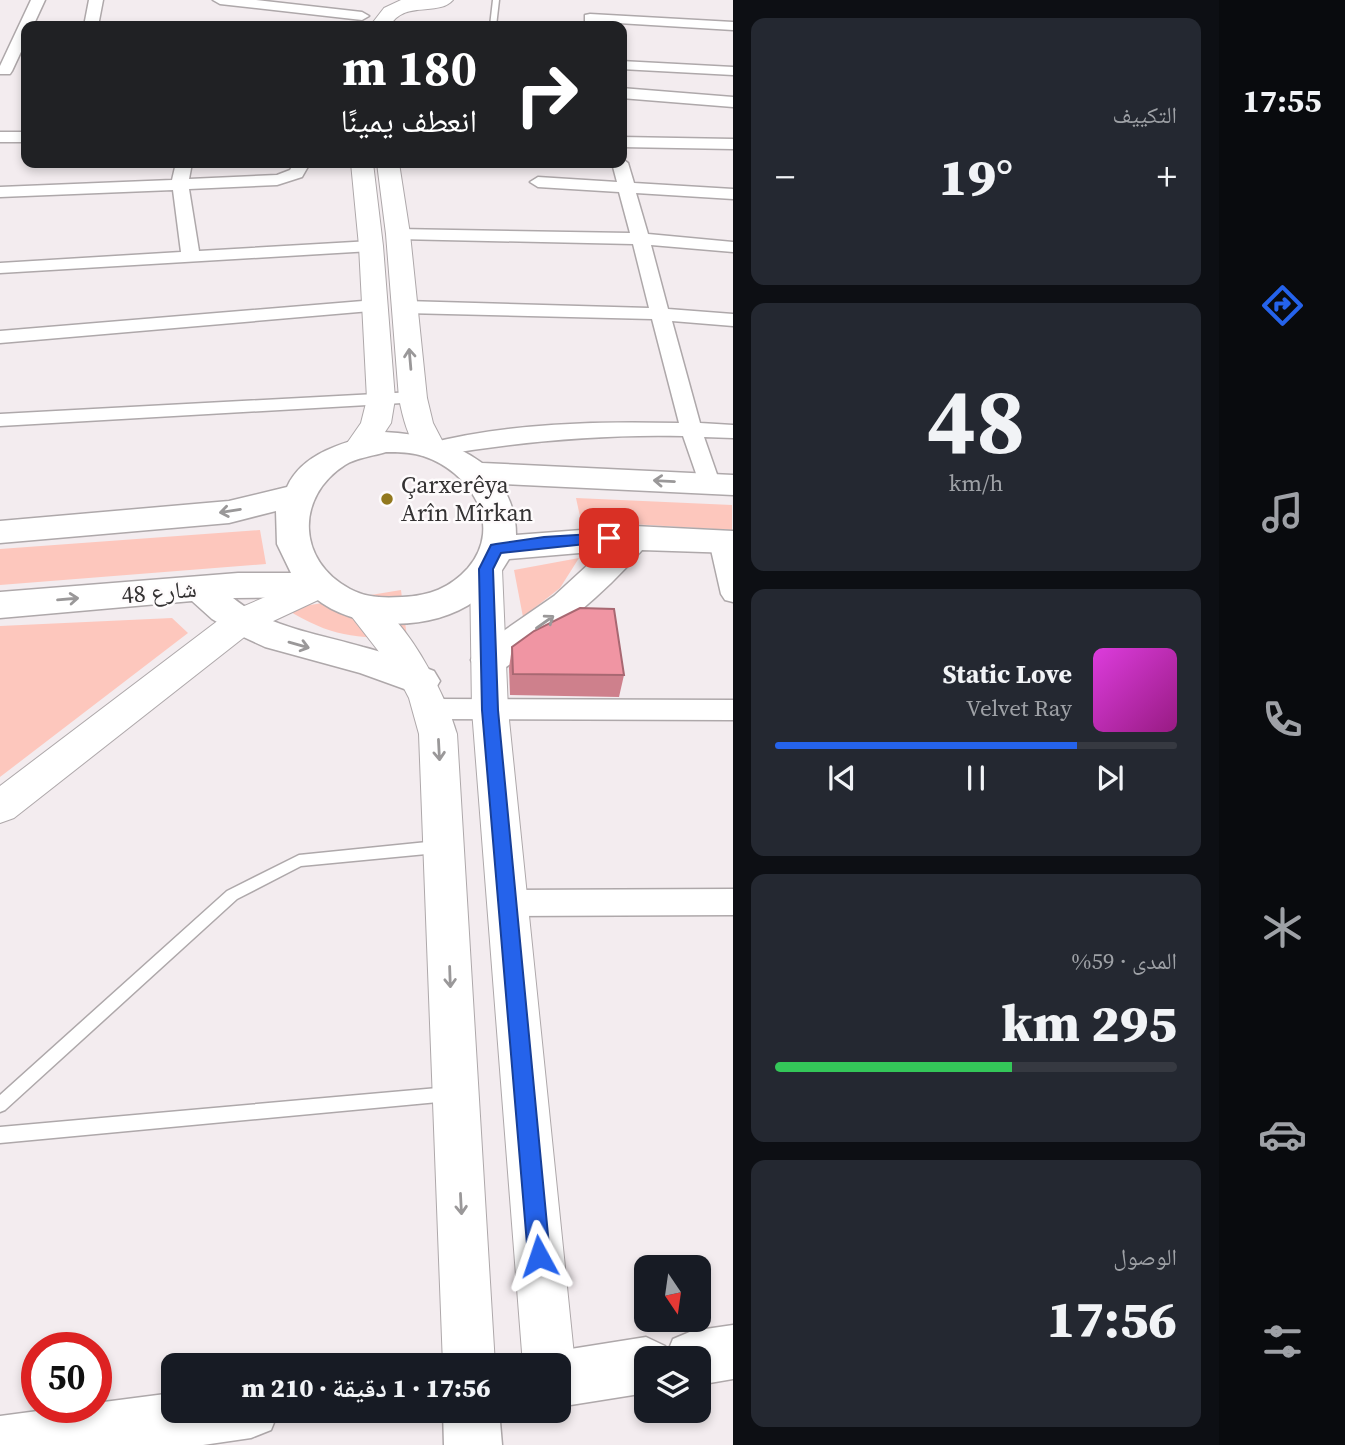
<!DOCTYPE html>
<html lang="ar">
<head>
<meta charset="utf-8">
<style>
	:root { --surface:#171b24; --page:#242831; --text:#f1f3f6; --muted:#9ea1a6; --line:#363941; --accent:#2563eb }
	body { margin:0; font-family:"Source Serif 4","Noto Naskh Arabic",serif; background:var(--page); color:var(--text); direction:rtl; height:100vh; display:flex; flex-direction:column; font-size:26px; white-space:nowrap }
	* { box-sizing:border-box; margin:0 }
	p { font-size:23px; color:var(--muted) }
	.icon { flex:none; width:38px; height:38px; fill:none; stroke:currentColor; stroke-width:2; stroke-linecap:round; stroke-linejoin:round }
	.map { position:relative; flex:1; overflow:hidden; direction:ltr }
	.details { display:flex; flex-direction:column; gap:18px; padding:18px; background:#0d0f14; width:486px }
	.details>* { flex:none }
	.banner { position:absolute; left:21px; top:21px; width:606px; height:147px; border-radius:14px; box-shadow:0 4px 10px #0003; direction:rtl; background:#202124; color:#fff; overflow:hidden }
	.needle { width:46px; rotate:167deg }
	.buttons { position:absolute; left:634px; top:1255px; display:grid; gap:14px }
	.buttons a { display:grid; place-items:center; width:77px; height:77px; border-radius:14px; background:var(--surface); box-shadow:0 4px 10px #0003; font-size:35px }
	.speed { position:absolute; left:21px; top:1332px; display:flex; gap:14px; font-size:35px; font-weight:700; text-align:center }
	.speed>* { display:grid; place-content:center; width:91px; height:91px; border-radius:50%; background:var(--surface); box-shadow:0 4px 10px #0003; line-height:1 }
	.speed .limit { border:10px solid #d22; background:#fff; color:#111 }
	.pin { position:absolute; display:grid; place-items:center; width:60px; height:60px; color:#fff; margin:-30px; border-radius:14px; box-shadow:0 4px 10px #0006 }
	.me { position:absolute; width:77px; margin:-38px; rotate:355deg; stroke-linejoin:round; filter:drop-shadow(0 0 5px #0008) }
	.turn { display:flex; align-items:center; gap:24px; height:147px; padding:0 35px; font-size:32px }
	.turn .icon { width:91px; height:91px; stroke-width:2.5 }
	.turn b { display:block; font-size:49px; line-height:60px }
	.big { font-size:52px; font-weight:800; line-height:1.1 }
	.details .tile { flex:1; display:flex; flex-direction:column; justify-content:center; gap:10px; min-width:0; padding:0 24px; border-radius:14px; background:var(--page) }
	.details .dial { align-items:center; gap:0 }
	.dial b { font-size:91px; line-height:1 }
	.song { display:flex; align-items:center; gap:21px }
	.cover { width:84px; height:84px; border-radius:10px; background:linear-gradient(135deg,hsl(300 70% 55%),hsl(310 70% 35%)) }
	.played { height:7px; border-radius:4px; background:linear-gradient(90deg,var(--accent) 75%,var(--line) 75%) }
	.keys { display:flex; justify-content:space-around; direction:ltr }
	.heat { display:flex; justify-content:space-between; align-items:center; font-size:38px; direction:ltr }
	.charge { height:10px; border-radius:5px; background:linear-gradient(90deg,#34c759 59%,var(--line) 0) }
	.trip { position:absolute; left:161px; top:1353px; width:410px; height:70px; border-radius:14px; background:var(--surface); box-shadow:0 4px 10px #0003; font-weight:800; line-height:70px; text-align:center; direction:rtl }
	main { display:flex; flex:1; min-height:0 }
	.tabs { display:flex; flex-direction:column; width:126px; justify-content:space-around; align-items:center; background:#090b0e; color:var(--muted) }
	.tabs .icon { width:49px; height:49px }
	.tabs .active { color:var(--accent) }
	.tabs b { font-size:32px; color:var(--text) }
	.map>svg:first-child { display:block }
</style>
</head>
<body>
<main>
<nav class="tabs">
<b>17:55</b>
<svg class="icon active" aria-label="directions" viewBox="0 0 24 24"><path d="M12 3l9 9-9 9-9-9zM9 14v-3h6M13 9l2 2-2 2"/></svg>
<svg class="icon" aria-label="music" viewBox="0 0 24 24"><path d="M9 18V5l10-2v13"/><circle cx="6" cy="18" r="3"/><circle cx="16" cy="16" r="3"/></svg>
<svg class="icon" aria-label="phone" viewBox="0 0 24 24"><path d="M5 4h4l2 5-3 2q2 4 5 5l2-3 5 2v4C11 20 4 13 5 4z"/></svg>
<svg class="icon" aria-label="climate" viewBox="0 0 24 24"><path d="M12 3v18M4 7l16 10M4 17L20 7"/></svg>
<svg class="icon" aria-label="car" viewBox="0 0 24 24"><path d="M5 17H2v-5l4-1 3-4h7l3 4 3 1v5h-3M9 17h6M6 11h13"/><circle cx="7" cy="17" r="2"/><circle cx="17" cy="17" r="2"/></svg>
<svg class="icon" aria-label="filters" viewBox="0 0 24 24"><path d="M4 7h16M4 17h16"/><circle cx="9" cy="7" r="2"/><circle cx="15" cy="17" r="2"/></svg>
</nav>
<section class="details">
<div class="tile"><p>التكييف</p>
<div class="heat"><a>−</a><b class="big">19°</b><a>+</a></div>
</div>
<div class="tile dial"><b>48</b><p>km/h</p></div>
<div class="tile">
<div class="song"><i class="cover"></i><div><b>Static Love</b><p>Velvet Ray</p></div></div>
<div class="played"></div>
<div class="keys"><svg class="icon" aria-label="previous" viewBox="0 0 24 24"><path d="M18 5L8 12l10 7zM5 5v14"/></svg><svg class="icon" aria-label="pause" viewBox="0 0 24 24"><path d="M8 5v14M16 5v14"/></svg><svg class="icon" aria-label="next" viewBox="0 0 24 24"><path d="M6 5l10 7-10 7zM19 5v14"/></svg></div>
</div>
<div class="tile"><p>المدى · 59%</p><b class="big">295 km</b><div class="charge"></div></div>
<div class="tile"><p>الوصول</p><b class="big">17:56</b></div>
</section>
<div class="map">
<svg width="733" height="1445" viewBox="0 0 733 1445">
	<rect width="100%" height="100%" fill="#f3ecef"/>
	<!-- green -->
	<path fill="#fdc7bd" d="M 576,498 L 732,505 L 732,530 L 581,521 Z
		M 260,530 L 266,564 L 0,585 L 0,549 Z
		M 579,558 L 560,588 L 523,617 L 514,570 Z
		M 401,590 L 407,638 C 355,638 331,637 286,609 Z
		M 172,618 L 188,633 L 0,777 L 0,626 Z"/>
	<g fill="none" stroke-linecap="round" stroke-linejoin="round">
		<defs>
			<path id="lane" d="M 493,0 L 499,0 L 496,26 L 490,26 Z
				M 437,841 L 442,843 L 444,847 L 442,851 L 437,853 L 301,866 L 237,899 L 5,1110 L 0,1112 L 0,1095 L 227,891 L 299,855 Z
				M 449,1087 L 454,1089 L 457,1094 L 454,1099 L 449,1101 L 0,1143 L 0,1127 Z"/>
			<path id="street" d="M 31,0 L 45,0 L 33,26 L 26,26 L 26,41 L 12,71 L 10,74 L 0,74 L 0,66 Z
				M 89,0 L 103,0 L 98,26 L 84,26 Z
				M 213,0 L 256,0 L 362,12 L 369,16 L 362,20 L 220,4 Z
				M 590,14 L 733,22 L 733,30 L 585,21 L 585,15 Z
				M 621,61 L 733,67 L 733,75 L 621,69 Z
				M 621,88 L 733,97 L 733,107 L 621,98 Z
				M 0,132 L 26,132 L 26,142 L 0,142 Z
				M 621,137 L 733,139 L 733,149 L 621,147 Z
				M 621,158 L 628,163 L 634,183 L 733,189 L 733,199 L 636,193 L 648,234 L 733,242 L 733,252 L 651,245 L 668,309 L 733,314 L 733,326 L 672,321 L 700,423 L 733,425 L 733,438 L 704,437 L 720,483 L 717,488 L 701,488 L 683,436 C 599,434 517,442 434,456 L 426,454 L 423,449 L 426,444 C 507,423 596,421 679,423 L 652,319 L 405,313 L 396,307 L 405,301 L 649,308 L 633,244 L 398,239 L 389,234 L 398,229 L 630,233 L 619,192 L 538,187 L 530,182 L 538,177 L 617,182 L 612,163 L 621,163 Z
				M 176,163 L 192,163 L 189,179 L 277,175 L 290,170 L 294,163 L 310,163 L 302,177 L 277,185 L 189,189 L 199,251 L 371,241 L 380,246 L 371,251 L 0,273 L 0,263 L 181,252 L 173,190 L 0,197 L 0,187 L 172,180 Z
				M 375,300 L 382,302 L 384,306 L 382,310 L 0,343 L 0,331 Z
				M 413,392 L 420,394 L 423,398 L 420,402 L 0,426 L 0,414 Z
				M 721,533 L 729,536 L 733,541 L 733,602 L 725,600 L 721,594 L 709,541 L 713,536 Z
				M 433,699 L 733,700 L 733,720 L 433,719 L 424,716 L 420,709 L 424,702 Z
				M 733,889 L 733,915 L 507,916 L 497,912 L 492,903 L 497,894 L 507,890 Z"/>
			<path id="secondary" d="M 401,0 L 453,0 C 438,17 404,0 390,26 L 370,26 L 384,8 Z
				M 351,163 L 373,163 L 383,246 L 395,399 L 391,423 L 371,453 L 360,455 L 349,453 L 345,446 L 361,423 L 367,399 L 359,246 Z
				M 377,163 L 399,163 L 410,234 L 427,398 L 433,423 L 446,448 L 442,455 L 431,457 L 420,455 C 408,437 403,419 399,398 L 386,234 Z
				M 486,558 L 498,561 L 502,569 L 508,710 L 575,1365 L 568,1384 L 558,1387 L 558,1365 L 523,1365 L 472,710 L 470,569 L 474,561 Z
				M 319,574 L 331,578 L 336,586 L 331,594 L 252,631 L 14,818 L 0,823 L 0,786 L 228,613 Z
				M 362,596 C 403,608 446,695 457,734 L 495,1365 L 443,1365 L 419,734 L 409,698 L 397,675 L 345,608 L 350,600 Z"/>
			<path id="primary" d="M 384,432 C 421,434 452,441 482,463 L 733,475 L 733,495 L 501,484 C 511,501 516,515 516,535 L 634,526 L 733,531 L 733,553 L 642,550 C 601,598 553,634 502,670 L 489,674 L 476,670 L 471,660 L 476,650 L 554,596 L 603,551 L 509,559 C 500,574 490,589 476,600 C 433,632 355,632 314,597 L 233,598 C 270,628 319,634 363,647 C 387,653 411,662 434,671 L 440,681 L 434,691 L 421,695 L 360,673 L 265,647 L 239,635 L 212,619 L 192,601 L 0,618 L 0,592 L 238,573 L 291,573 L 277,544 L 276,511 L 229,523 L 0,543 L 0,521 L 229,501 L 287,487 C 303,451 349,441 384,432 ZM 386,452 C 398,452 411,452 423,456 C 469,471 505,524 468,568 C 450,588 429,596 402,597 C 384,598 367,598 350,589 C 297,561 295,497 345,465 C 356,458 373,456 386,452 Z
				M 733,1325 L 733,1379 L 698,1385 L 698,1358 L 646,1358 L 646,1393 L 558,1407 L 558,1365 L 536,1365 L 538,1359 L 558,1351 L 646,1337 L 665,1346 L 668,1351 L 673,1339 L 692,1331 Z
				M 173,1393 L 173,1410 L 279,1410 L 271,1430 L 251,1438 L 203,1445 L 0,1445 L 0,1416 L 68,1407 L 96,1407 L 96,1403 Z
				M 443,1410 L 499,1410 L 502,1445 L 444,1445 Z"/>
		</defs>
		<!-- lane casing -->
		<use href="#lane" stroke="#aea8aa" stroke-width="3"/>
		<!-- street casing -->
		<use href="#street" stroke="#aea8aa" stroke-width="3"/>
		<!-- secondary casing -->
		<use href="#secondary" stroke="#aea8aa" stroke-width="2"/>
		<!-- primary casing -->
		<use href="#primary" stroke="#aea8aa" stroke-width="3"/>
		<!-- lane -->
		<use href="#lane" fill="#fff" fill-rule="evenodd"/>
		<!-- street -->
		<use href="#street" fill="#fff" fill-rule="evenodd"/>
		<!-- secondary -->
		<use href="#secondary" fill="#fff" fill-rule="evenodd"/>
		<!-- primary -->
		<use href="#primary" fill="#fff" fill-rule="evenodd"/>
	</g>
	<!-- wall -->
	<path fill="#ce808c" d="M 512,647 L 624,675 L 619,697 L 510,695 L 509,668 Z"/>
	<!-- building -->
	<path fill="#f095a3" stroke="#a86872" stroke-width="2" d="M 580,608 L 614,609 L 624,675 L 513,674 L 512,647 L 534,631 Z"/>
	<!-- one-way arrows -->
	<defs><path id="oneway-shaft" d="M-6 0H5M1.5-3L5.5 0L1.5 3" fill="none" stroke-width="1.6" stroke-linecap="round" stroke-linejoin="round" transform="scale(1.75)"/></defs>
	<g stroke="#9a9899">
		<use href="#oneway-shaft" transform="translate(410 359) rotate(-95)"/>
		<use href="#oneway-shaft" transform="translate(664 481) rotate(-177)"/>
		<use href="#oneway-shaft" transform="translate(230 511) rotate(171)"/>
		<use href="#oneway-shaft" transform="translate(68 599) rotate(-5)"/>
		<use href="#oneway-shaft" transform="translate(545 622) rotate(-35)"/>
		<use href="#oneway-shaft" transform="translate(299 645) rotate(16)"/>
		<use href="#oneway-shaft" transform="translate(439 750) rotate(87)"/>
		<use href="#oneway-shaft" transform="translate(450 977) rotate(88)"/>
		<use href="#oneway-shaft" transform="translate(461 1204) rotate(87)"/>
	</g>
	<!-- route -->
	<path fill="#2563eb" stroke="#184099" stroke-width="2" d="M 609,533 L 616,538 L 614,541 L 501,553 L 493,569 L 498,710 L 550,1256 L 547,1264 L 539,1267 L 531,1264 L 528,1256 L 482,710 L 479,569 L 491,545 L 496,544 L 544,537 Z"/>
	<!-- markers -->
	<circle fill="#92781e" stroke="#fefbfc" stroke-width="2.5" cx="387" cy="499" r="7"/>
	<g text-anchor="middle" stroke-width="5" stroke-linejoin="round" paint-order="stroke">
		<!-- poi labels -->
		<g font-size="24" fill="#343233" stroke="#fefbfc" text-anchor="start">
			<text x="401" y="493">Çarxerêya<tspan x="401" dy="28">Arîn Mîrkan</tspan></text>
		</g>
		<!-- street labels -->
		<g font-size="24" fill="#343233" stroke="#fefbfc">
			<text transform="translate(159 592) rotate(-5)" y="8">48 شارع</text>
		</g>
	</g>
</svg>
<div class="buttons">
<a><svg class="needle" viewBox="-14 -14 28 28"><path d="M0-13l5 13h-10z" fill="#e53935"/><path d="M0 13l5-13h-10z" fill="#9ea1a6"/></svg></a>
<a><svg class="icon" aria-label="layers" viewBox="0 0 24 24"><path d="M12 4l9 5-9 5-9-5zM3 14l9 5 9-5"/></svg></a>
</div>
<div class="speed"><div class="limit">50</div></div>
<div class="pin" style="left:609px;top:538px;background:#d93025"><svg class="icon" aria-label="arrive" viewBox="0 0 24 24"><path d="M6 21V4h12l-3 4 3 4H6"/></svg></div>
<svg class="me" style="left:539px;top:1256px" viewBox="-20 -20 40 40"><path d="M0-17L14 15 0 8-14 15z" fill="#2563eb" stroke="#fff" stroke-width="4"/></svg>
<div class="trip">17:56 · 1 دقيقة · 210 m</div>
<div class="banner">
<div class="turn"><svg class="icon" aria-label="right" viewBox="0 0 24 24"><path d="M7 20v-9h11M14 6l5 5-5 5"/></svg><div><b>180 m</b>انعطف يمينًا</div></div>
</div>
</div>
</main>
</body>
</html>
